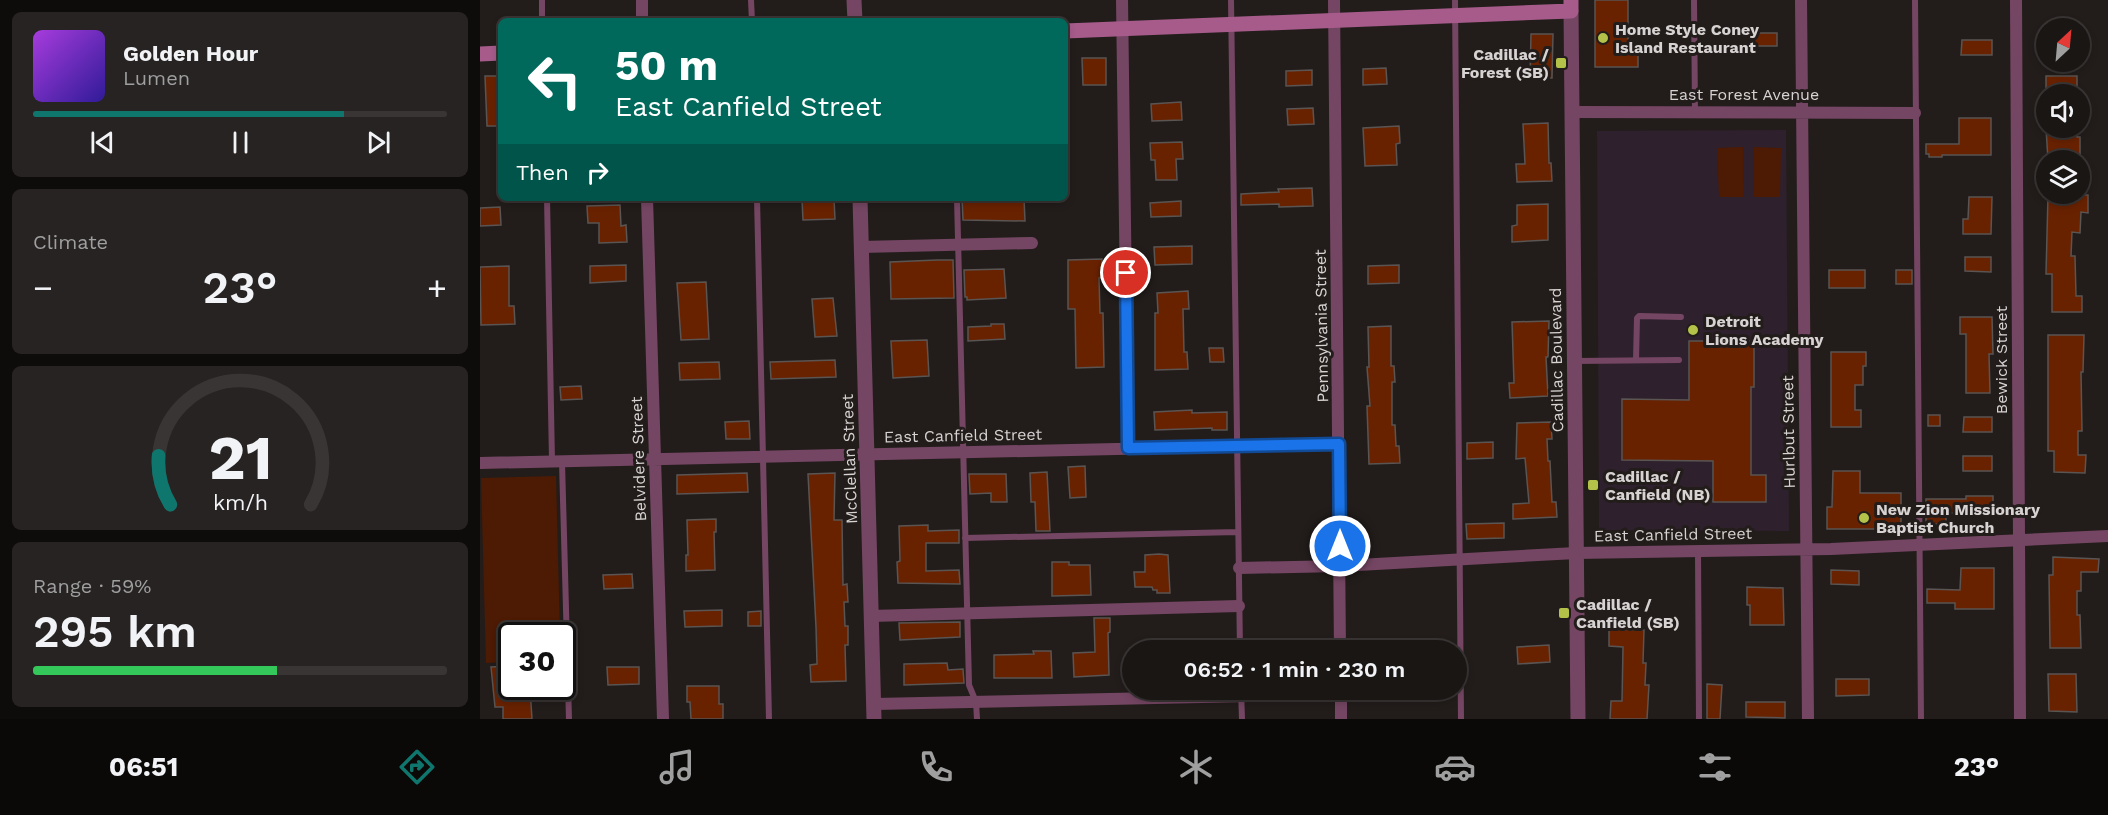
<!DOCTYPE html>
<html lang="en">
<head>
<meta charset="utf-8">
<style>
	:root { --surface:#1a1614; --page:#272322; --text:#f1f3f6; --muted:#9f9fa0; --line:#383534; --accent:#0f766e }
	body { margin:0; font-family:"Work Sans",sans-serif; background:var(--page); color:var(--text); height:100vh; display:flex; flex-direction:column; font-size:22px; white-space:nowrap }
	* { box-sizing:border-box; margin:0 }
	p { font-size:20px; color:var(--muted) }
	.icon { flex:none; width:33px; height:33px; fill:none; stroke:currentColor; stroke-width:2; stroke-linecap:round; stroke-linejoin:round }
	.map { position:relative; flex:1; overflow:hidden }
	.details { display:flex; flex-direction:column; gap:12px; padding:12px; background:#0e0c0b; width:480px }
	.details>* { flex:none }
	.hud { position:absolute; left:18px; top:18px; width:570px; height:183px; border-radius:9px; box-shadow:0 3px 9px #0003,0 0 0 2px var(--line); background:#00695c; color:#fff; overflow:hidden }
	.needle { width:39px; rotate:26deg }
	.controls { position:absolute; left:1556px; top:18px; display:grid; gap:12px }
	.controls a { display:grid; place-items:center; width:54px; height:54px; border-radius:50%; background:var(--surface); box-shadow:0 3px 9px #0003,0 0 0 2px var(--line); font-size:30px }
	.speed { position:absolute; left:18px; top:622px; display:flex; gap:12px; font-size:30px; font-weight:700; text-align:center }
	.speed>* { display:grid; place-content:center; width:78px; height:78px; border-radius:50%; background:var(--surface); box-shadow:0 3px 9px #0003,0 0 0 2px var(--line); line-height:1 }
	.speed .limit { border:3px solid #111; border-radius:9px; background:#fff; color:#111 }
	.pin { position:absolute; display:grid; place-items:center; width:51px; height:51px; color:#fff; margin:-26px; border:3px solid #fff; border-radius:50%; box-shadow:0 2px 6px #0007 }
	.me { position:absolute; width:66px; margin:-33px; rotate:0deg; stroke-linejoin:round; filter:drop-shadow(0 0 4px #0008) }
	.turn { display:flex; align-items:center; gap:21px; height:126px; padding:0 18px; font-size:27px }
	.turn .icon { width:78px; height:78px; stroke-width:2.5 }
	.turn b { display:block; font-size:42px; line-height:51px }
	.then { display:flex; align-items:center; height:57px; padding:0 18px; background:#0003; gap:12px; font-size:22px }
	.big { font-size:45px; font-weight:600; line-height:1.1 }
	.details .card { flex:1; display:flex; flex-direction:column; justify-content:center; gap:9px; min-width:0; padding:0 21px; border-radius:9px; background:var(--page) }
	.details .dial { align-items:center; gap:0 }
	.dial svg { height:156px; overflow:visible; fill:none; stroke:var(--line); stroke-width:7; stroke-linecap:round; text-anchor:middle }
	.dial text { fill:var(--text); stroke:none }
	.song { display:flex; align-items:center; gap:18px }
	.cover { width:72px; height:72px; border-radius:9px; background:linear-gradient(135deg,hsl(280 70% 55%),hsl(250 70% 35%)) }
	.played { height:6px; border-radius:3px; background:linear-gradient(90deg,var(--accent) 75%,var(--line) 75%) }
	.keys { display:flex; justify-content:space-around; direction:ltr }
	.heat { display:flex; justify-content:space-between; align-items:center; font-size:33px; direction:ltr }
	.charge { height:9px; border-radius:4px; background:linear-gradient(90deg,#34c759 59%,var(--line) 0) }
	.trip { position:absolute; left:642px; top:640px; width:345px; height:60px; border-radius:30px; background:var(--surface); box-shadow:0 3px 9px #0003,0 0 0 2px var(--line); font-weight:600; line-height:60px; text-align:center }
	.tabs { display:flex; height:96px; justify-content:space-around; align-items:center; background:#0a0908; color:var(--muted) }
	.tabs .icon { width:42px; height:42px }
	.tabs .current { color:var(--accent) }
	.tabs b { font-size:27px; color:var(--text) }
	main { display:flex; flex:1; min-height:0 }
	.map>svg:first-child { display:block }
</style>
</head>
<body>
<main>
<section class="details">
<div class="card">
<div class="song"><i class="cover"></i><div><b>Golden Hour</b><p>Lumen</p></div></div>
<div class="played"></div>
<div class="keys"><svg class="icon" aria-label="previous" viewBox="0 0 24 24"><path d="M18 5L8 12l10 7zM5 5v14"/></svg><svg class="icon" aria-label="pause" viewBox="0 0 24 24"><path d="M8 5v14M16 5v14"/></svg><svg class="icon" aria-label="next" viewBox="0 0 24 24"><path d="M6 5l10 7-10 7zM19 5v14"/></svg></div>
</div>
<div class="card"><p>Climate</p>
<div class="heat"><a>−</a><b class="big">23°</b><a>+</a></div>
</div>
<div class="card dial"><svg viewBox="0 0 100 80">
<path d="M14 69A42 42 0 1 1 86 69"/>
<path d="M14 69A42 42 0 0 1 8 44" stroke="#0f766e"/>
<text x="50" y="56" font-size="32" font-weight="700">21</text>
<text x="50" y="72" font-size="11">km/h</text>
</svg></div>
<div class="card"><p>Range · 59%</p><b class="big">295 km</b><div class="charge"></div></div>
</section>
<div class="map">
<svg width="1628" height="719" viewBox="0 0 1628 719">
	<rect width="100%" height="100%" fill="#221d1b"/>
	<!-- education -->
	<path fill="#2e202c" d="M 1306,130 L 1309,531 L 1119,530 L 1117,131 Z"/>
	<!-- green -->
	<path fill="#4d1a03" d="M 1263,147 L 1264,197 L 1239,197 L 1237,148 Z
		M 1274,147 L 1301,148 L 1300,197 L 1274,197 Z
		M 76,476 L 80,636 L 32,636 L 31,662 L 6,663 L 1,478 Z"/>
	<!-- building -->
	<path fill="#692200" stroke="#5a5452" stroke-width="1.5" d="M 1115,0 L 1148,0 L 1148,49 L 1158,49 L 1158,67 L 1115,67 Z
		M 1272,33 L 1297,33 L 1297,46 L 1272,46 Z
		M 1051,34 L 1073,34 L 1072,78 L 1050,77 Z
		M 1482,40 L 1512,40 L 1512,55 L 1481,55 Z
		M 602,58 L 626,58 L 626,85 L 603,85 Z
		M 906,68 L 907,84 L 883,85 L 883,69 Z
		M 832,70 L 832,85 L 806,86 L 806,71 Z
		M 5,76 L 21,76 L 21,126 L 7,126 Z
		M 1566,76 L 1597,76 L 1597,93 L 1566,93 Z
		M 701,102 L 702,120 L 672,121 L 671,104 Z
		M 833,108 L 834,124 L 808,125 L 807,109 Z
		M 1479,118 L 1511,118 L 1511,155 L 1462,155 L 1462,157 L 1449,157 L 1449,154 L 1446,154 L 1446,144 L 1479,144 Z
		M 1068,123 L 1069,163 L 1071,163 L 1072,181 L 1037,182 L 1036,164 L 1045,164 L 1043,124 Z
		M 919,126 L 920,143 L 916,144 L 917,165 L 885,166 L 883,128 Z
		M 1566,128 L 1597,128 L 1597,137 L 1600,137 L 1600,160 L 1568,160 Z
		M 702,142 L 703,159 L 696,159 L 697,180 L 676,180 L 675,160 L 671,160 L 670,143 Z
		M 832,188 L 833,206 L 799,207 L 799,204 L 761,205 L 761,194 L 799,192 L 798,189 Z
		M 1568,195 L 1608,195 L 1608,213 L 1601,212 L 1600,233 L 1592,232 L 1591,256 L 1595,256 L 1596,296 L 1602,296 L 1602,312 L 1572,312 L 1572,274 L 1566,274 Z
		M 1489,197 L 1512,197 L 1511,234 L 1483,234 L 1483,219 L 1488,219 Z
		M 482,198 L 544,198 L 545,221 L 483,220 Z
		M 354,199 L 355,219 L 323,220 L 322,200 Z
		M 701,201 L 701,216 L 671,217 L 670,203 Z
		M 1068,204 L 1068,240 L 1032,242 L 1032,226 L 1037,225 L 1037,205 Z
		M 140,205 L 141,226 L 146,225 L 147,242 L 119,243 L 119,223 L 108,223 L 107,206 Z
		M 20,207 L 21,225 L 0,226 L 0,208 Z
		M 712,246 L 712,264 L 675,265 L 674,247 Z
		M 1485,257 L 1511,257 L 1511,272 L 1485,271 Z
		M 622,259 L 622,277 L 619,278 L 620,313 L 623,313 L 624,367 L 596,368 L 595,309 L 588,309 L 588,260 Z
		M 457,260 L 473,260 L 474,298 L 411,299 L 410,262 Z
		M 146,265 L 146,281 L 110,283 L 110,266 Z
		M 919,265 L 919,283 L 888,284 L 888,266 Z
		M 29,266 L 29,306 L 34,306 L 35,324 L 1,325 L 0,267 Z
		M 524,269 L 526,298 L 487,300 L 487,297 L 485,297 L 484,270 Z
		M 1349,270 L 1385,270 L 1385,288 L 1349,288 Z
		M 1416,270 L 1432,270 L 1432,284 L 1416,284 Z
		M 226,282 L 229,339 L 201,340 L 197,283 Z
		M 708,291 L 709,309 L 703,309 L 704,352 L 707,352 L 708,369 L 675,370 L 675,313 L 678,313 L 677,293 Z
		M 353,298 L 357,336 L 335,337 L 332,299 Z
		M 1480,317 L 1512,317 L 1513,354 L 1509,354 L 1510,393 L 1486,393 L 1486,334 L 1480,334 Z
		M 1069,321 L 1068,357 L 1066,357 L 1068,396 L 1030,398 L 1029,383 L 1034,383 L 1032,322 Z
		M 511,324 L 524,324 L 525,339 L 488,341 L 488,327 L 511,326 Z
		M 911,326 L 911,366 L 914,366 L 915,382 L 912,382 L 912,425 L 915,425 L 916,446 L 919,446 L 920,463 L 889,464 L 887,406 L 890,406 L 887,367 L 889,367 L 888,327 Z
		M 1568,335 L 1604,335 L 1603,372 L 1601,372 L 1602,431 L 1598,431 L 1598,455 L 1606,455 L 1605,473 L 1574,472 L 1574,451 L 1568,451 Z
		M 447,340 L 449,376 L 413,378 L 411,341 Z
		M 1209,341 L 1274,341 L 1274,387 L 1271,387 L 1271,475 L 1286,475 L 1286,502 L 1233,502 L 1233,461 L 1142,460 L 1142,399 L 1209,400 Z
		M 729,348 L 743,348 L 744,362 L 730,362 Z
		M 1351,352 L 1386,352 L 1386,366 L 1383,366 L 1383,385 L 1375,385 L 1375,410 L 1381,410 L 1381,427 L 1351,427 Z
		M 355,360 L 356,377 L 291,379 L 290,362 Z
		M 239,362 L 240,379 L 200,380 L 199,363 Z
		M 101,386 L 102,399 L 81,400 L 80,387 Z
		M 712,410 L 712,413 L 747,412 L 747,430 L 732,430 L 732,428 L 675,430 L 674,412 Z
		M 1448,415 L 1460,415 L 1460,426 L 1448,426 Z
		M 1484,417 L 1512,417 L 1512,432 L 1483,432 Z
		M 269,421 L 270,439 L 246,439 L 245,422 Z
		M 1071,422 L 1072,439 L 1067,439 L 1068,461 L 1070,461 L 1072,502 L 1076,502 L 1077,517 L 1033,519 L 1033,504 L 1049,503 L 1045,458 L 1036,459 L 1037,423 Z
		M 1013,442 L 1013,458 L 987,459 L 987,443 Z
		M 1483,456 L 1512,456 L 1512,471 L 1483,471 Z
		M 605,466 L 606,497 L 590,498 L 588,467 Z
		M 1353,471 L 1380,471 L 1380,493 L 1421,493 L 1421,529 L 1347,529 L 1347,507 L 1352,507 Z
		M 567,472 L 570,531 L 556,531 L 555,502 L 551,502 L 550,473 Z
		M 267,473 L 268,492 L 197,494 L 197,475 Z
		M 355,473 L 354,520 L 362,520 L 363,585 L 367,584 L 368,602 L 364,602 L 365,626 L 368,626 L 368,645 L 365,645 L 366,681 L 331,682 L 330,665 L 337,664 L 336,627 L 328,474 Z
		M 489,474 L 526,474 L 527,502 L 511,502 L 511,493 L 490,494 Z
		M 1486,496 L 1513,496 L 1513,513 L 1466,513 L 1466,524 L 1446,524 L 1446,499 L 1486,499 Z
		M 236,519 L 236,532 L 234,532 L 235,570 L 206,571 L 206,555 L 208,555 L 207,520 Z
		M 1024,523 L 1024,538 L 987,539 L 986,524 Z
		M 448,525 L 448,531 L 479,530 L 479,543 L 446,543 L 446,571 L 479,570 L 480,584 L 418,583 L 417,562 L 420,561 L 419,526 Z
		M 679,554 L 688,555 L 690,593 L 677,593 L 677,590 L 673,590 L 672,587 L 655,587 L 654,572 L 665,572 L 665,555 Z
		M 1573,557 L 1619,559 L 1618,572 L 1601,572 L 1601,591 L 1597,591 L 1597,615 L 1600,615 L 1601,648 L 1570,648 L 1569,575 L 1573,575 Z
		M 572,562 L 589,562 L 589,565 L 610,565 L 611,595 L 572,596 Z
		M 1481,568 L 1514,568 L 1514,609 L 1475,609 L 1475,603 L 1447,603 L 1447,589 L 1480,590 Z
		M 1351,570 L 1379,571 L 1379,585 L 1351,584 Z
		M 152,574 L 153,588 L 124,589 L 123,575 Z
		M 1267,587 L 1303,588 L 1304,625 L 1270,625 L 1270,605 L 1267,605 Z
		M 242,610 L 242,626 L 205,627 L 204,611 Z
		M 281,611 L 281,626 L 268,626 L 268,612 Z
		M 614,618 L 630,618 L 630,632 L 628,633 L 629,675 L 594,677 L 593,653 L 615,652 Z
		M 480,622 L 480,637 L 420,640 L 419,623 Z
		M 1129,629 L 1164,630 L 1163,663 L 1166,663 L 1165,685 L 1169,685 L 1167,719 L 1130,719 L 1131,701 L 1142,701 L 1143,647 L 1129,646 Z
		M 1069,645 L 1070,662 L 1038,664 L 1037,647 Z
		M 553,651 L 571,651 L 572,678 L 514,678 L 514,655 L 554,654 Z
		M 467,663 L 468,670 L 483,669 L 484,683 L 424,685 L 424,664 Z
		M 32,666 L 32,689 L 50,688 L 52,719 L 23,719 L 23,707 L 15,707 L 11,667 Z
		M 127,667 L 159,667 L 159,684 L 128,685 Z
		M 1568,674 L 1596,674 L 1597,712 L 1569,711 Z
		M 1356,679 L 1389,679 L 1389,695 L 1356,696 Z
		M 1227,684 L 1242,685 L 1240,719 L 1227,719 Z
		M 207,686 L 239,686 L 239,704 L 243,704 L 243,719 L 211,719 L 210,702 L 207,702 Z
		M 1266,702 L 1305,702 L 1305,718 L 1266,717 Z"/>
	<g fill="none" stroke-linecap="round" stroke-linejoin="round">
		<!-- service -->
		<path stroke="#754663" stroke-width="6" d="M 62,0 L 62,21
			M 271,0 L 272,21
			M 751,0 L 760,651
			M 975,0 L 981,719
			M 1214,0 L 1215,112
			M 1435,0 L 1441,719
			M 67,198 L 72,461
			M 277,198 L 289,719
			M 477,198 L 489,685 L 496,702 L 497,719
			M 1156,360 L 1157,318 L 1159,316 L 1201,317
			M 1095,361 L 1199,360
			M 82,462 L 89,719
			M 485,538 L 758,532
			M 1218,552 L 1219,719
			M 761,690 L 762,719"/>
		<!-- minor -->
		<path stroke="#754663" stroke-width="12" d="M 162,0 L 162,21
			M 642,0 L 648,448
			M 854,0 L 860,651
			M 1321,0 L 1328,719
			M 1536,0 L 1540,719
			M 1092,112 L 1435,113
			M 167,198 L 183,719
			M 381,247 L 552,243
			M 0,463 L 859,444
			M 759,568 L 860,566 L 1096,553 L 1351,549 L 1628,536
			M 391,616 L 759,606
			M 861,690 L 861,719
			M 394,704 L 861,694"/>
		<!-- tertiary -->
		<path stroke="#754663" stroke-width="15" d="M 374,0 L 375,21
			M 1091,11 L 1098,719
			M 380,198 L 394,719"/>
		<!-- secondary -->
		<path stroke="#a65b8b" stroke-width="15" d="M 585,31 L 1091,11 L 1091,0
			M 0,54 L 21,53"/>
	</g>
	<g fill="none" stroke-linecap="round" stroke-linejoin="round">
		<defs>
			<path id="route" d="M 646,273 L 648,448 L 859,444 L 860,546"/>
		</defs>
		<!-- route casing -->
		<use href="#route" stroke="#114b97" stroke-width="15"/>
		<!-- route -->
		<use href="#route" stroke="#1a73e8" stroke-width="10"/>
	</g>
	<!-- markers -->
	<g fill="#b4c24a" stroke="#221d1b" stroke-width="2">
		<circle cx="1123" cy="38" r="6"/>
		<rect x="1075" y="57" width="12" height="12" rx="3"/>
		<circle cx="1213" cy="330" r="6"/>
		<rect x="1107" y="479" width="12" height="12" rx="3"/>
		<circle cx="1384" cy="518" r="6"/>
		<rect x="1078" y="607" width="12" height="12" rx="3"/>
	</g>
	<g text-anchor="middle" stroke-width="6" stroke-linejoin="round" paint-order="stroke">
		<!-- poi labels -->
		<g font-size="16" font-weight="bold" fill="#d7d3d2" stroke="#221d1b" text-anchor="start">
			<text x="1135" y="35">Home Style Coney<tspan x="1135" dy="18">Island Restaurant</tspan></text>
			<text x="1069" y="60" text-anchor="end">Cadillac /<tspan x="1069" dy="18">Forest (SB)</tspan></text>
			<text x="1225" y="327">Detroit<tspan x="1225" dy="18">Lions Academy</tspan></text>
			<text x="1125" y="482">Cadillac /<tspan x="1125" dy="18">Canfield (NB)</tspan></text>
			<text x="1396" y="515">New Zion Missionary<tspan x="1396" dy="18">Baptist Church</tspan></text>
			<text x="1096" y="610">Cadillac /<tspan x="1096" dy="18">Canfield (SB)</tspan></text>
		</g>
		<!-- street labels -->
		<g font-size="16" fill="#d7d3d2" stroke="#221d1b">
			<text x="1264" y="100">East Forest Avenue</text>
			<text transform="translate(841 326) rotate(-91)" y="6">Pennsylvania Street</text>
			<text transform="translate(1076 360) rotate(-91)" y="6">Cadillac Boulevard</text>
			<text transform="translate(1521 360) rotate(-90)" y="6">Bewick Street</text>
			<text transform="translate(1308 432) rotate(-91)" y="6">Hurlbut Street</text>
			<text transform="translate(483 435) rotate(-1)" y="6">East Canfield Street</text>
			<text transform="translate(158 459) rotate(-92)" y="6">Belvidere Street</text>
			<text transform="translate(369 459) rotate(-92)" y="6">McClellan Street</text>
			<text transform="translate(1193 534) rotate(-1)" y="6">East Canfield Street</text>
		</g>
	</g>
</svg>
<div class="controls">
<a><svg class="needle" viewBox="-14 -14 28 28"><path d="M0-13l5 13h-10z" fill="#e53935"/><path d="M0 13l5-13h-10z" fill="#9f9fa0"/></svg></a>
<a><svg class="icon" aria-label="sound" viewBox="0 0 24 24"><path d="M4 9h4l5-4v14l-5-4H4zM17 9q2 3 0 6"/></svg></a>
<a><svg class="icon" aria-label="layers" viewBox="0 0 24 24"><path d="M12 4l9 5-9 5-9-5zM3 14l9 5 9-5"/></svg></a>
</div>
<div class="speed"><div class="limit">30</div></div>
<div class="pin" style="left:646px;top:273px;background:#d93025"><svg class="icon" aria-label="arrive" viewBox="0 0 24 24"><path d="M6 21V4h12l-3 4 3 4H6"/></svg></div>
<svg class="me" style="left:860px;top:546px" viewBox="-20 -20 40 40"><circle r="17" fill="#1a73e8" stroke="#fff" stroke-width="3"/><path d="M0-11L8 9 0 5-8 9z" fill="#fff"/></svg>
<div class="trip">06:52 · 1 min · 230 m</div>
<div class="hud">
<div class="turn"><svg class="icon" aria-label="left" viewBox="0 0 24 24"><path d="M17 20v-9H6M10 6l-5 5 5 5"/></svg><div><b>50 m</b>East Canfield Street</div></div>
<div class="then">Then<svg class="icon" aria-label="right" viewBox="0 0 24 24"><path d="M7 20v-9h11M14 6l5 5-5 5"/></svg></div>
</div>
</div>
</main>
<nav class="tabs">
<b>06:51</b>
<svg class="icon current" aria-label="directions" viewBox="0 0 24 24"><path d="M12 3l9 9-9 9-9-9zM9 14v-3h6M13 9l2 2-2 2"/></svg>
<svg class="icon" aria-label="music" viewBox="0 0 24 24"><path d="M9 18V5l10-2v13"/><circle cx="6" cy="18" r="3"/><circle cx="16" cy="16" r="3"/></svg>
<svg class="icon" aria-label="phone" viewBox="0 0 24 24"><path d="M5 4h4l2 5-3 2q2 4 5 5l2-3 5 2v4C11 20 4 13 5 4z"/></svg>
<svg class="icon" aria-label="climate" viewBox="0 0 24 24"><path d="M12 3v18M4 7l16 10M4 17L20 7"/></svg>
<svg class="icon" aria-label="car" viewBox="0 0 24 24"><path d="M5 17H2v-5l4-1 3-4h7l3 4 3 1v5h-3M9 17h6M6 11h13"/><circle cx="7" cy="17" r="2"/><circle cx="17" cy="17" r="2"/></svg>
<svg class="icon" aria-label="filters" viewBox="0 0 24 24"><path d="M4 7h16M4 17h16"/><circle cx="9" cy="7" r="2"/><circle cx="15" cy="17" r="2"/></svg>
<b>23°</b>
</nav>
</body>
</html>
